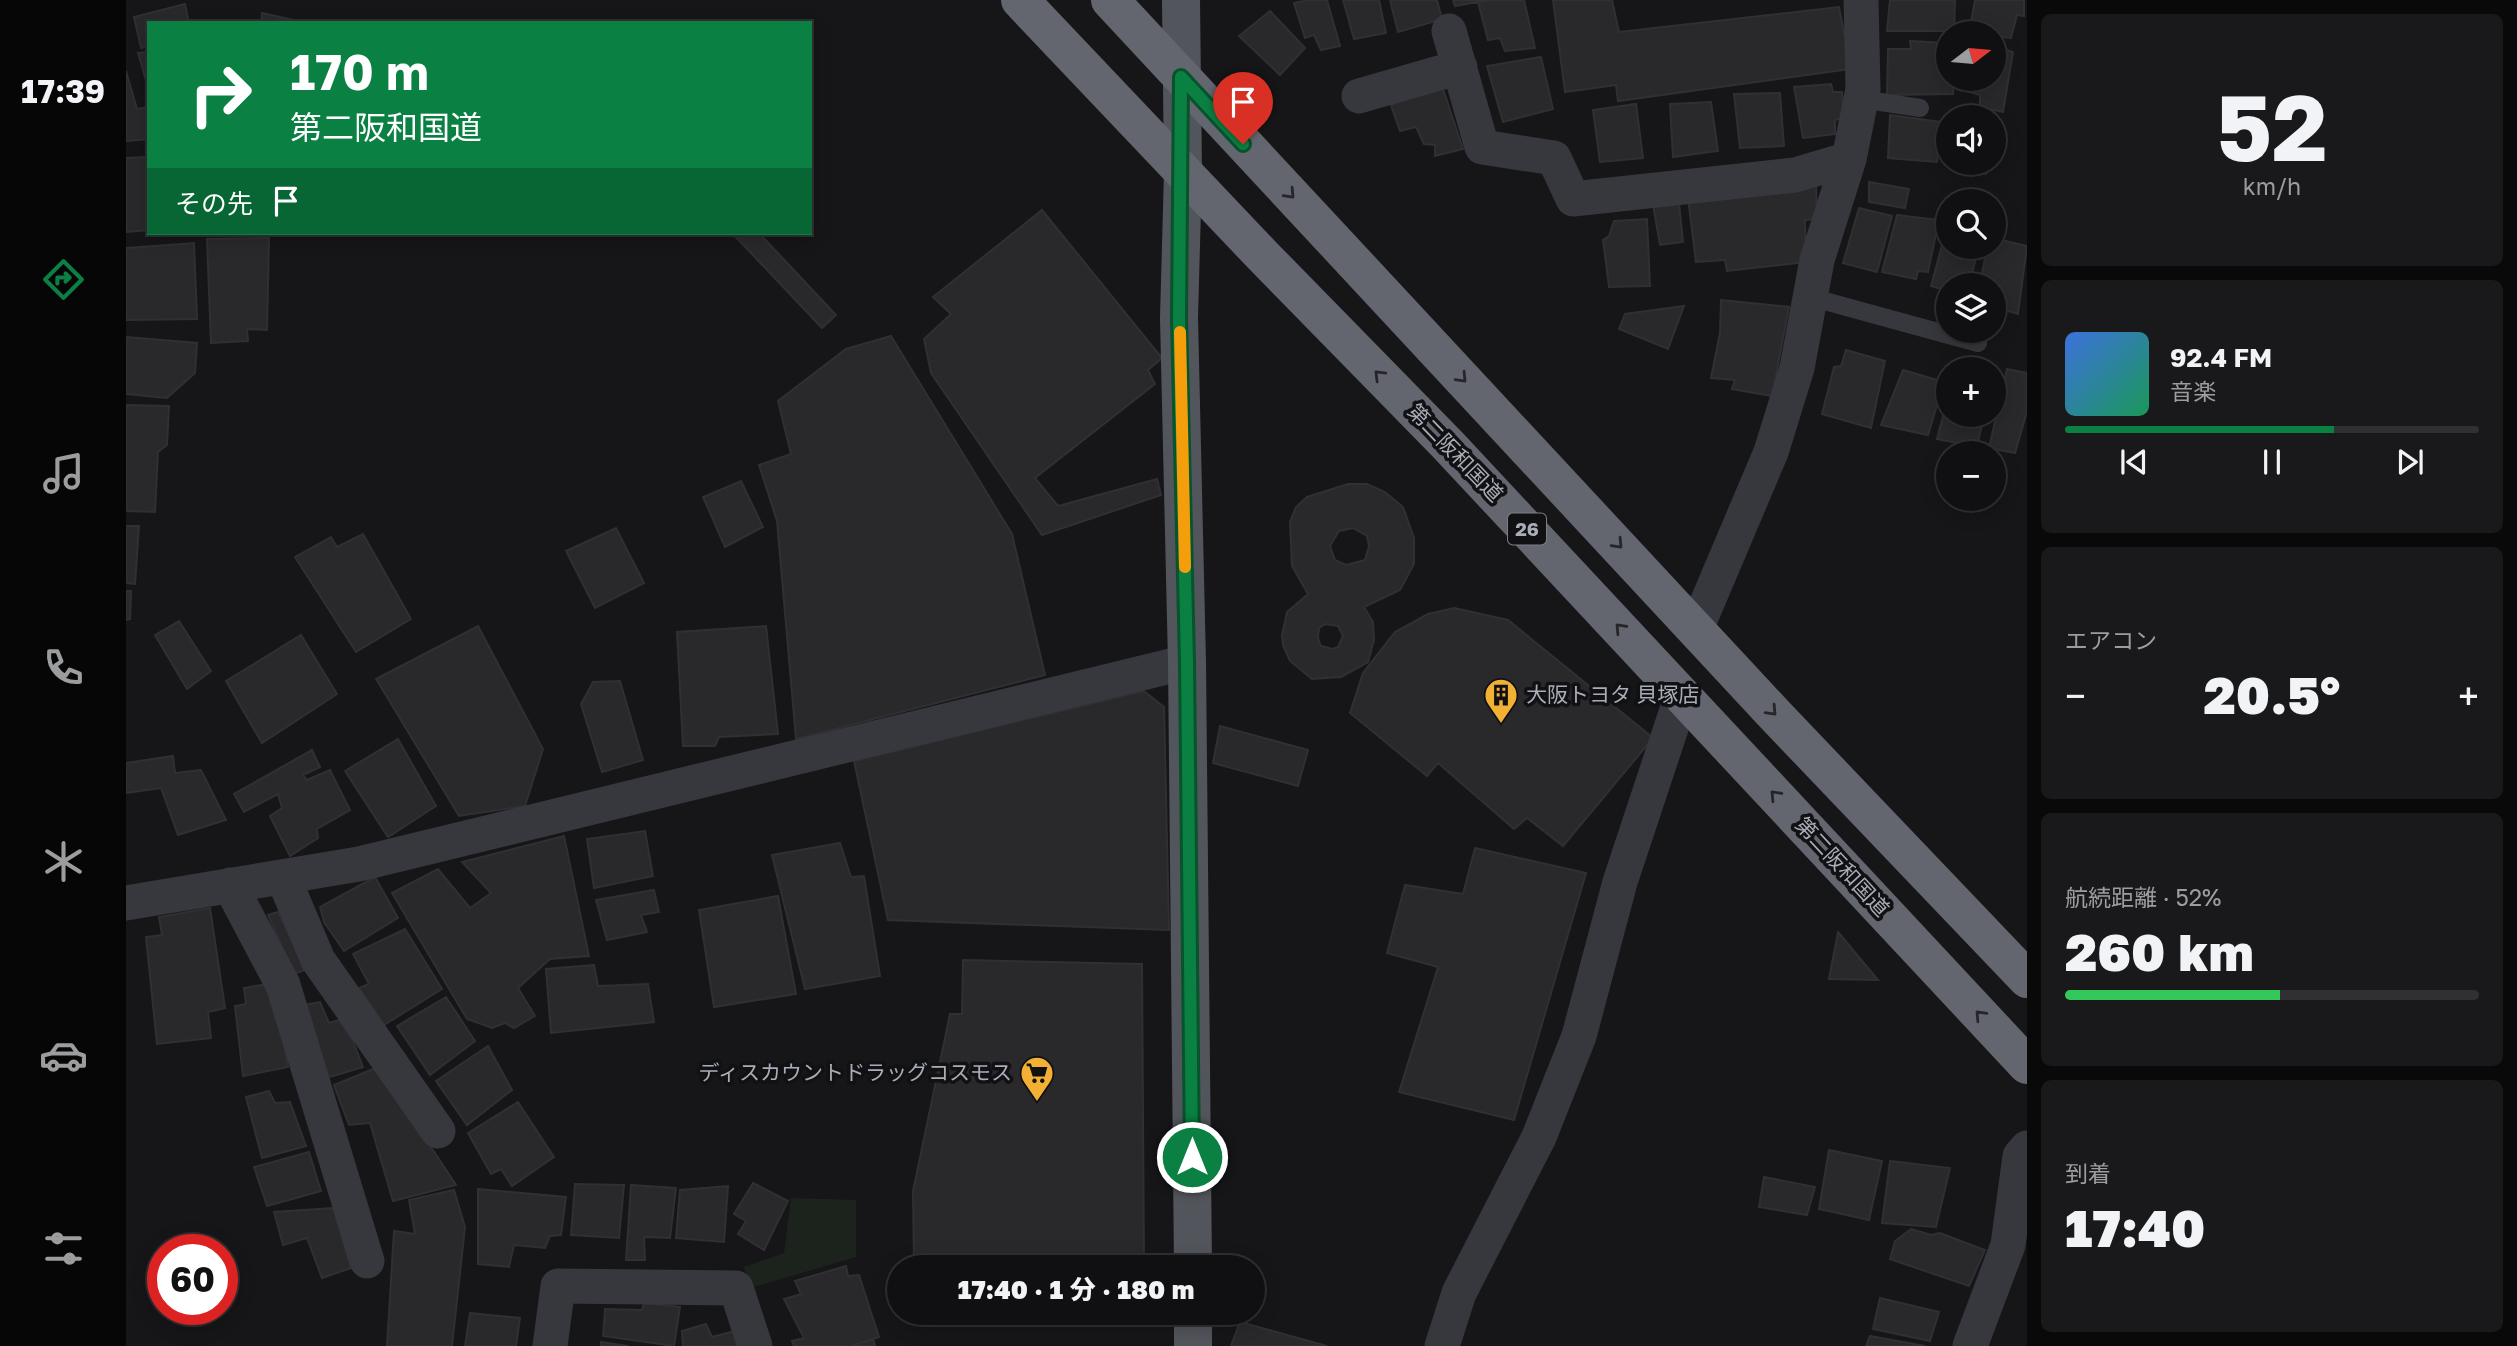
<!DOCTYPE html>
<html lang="ja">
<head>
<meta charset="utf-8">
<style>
	:root { --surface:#101012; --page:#19191b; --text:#f1f3f6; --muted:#9c9d9f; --line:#303032; --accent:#0b8043 }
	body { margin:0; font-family:"Golos Text","Noto Sans JP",sans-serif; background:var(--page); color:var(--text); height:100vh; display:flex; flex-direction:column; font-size:26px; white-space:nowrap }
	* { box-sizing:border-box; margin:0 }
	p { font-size:23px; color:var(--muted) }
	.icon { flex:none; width:38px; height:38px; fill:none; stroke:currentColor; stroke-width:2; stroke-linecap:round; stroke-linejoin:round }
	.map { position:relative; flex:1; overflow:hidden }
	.panel { display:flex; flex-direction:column; gap:14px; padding:14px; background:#09090a; width:490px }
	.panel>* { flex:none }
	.banner { position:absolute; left:21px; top:21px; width:665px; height:214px; border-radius:0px; box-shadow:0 4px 18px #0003,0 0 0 2px var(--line); background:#0b8043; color:#fff; overflow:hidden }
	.needle { width:46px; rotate:74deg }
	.tools { position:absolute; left:1810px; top:21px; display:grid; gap:14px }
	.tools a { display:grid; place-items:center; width:70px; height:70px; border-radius:50%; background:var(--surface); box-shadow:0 4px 18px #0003,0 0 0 2px var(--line); font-size:35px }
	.speed { position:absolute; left:21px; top:1234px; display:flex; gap:14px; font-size:35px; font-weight:700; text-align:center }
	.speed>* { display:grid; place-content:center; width:91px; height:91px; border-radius:50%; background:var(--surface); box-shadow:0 4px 18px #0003,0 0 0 2px var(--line); line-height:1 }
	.speed .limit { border:10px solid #d22; background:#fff; color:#111 }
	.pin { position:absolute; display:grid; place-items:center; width:60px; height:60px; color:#fff; margin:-72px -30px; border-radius:50% 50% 50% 0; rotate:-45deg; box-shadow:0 0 7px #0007 }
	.pin .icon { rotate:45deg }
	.me { position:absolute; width:77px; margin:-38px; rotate:0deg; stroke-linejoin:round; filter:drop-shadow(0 0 5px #0008) }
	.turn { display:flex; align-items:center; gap:24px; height:147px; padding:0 28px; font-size:32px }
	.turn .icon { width:91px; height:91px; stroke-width:2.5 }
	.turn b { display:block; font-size:49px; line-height:60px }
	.then { display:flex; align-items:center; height:66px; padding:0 28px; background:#0003; gap:14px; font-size:26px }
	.big { font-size:52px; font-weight:800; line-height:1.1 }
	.panel .tile { flex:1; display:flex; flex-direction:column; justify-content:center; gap:10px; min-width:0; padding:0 24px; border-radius:10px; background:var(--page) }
	.panel .dial { align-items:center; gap:0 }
	.dial b { font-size:91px; line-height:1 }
	.song { display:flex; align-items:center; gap:21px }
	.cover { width:84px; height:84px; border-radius:10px; background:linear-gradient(135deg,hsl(220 70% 55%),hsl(150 70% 35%)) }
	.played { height:7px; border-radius:4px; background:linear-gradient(90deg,var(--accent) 65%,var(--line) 65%) }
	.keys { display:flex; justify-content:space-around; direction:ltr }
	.heat { display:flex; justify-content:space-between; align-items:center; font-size:38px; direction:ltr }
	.charge { height:10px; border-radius:5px; background:linear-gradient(90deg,#34c759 52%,var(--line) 0) }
	.trip { position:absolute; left:761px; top:1255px; width:378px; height:70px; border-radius:35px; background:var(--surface); box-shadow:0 4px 18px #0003,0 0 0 2px var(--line); font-weight:800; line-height:70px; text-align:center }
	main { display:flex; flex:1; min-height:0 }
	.tab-bar { display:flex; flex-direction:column; width:126px; justify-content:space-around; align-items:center; background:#060607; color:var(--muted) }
	.tab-bar .icon { width:49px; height:49px }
	.tab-bar .active { color:var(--accent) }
	.tab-bar b { font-size:32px; color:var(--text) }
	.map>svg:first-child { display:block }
</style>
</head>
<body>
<main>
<nav class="tab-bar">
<b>17:39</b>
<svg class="icon active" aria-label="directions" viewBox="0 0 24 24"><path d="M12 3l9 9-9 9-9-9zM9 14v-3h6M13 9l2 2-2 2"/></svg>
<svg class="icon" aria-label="music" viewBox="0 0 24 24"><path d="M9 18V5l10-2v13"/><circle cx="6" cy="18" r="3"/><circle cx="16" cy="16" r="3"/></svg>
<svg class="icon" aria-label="phone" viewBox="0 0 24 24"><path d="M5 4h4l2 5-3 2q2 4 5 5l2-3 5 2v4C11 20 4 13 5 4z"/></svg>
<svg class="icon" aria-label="climate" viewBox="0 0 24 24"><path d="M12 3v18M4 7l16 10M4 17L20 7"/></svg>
<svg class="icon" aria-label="car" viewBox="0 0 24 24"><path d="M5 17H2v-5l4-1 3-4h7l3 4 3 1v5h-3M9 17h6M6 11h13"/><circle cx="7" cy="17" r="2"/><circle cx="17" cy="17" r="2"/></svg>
<svg class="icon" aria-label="filters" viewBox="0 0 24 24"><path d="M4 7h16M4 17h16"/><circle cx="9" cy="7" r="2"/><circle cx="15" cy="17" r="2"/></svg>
</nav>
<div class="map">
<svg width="1901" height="1346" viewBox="0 0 1901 1346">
	<rect width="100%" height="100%" fill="#161618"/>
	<!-- green -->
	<path fill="#1c231d" d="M 665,1198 L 730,1200 L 730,1257 L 624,1288 L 618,1267 L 658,1253 Z"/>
	<!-- building -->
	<path fill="#29292c" stroke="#303034" stroke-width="2" fill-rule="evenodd" d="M 1183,0 L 1201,0 L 1214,46 L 1195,50 L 1188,35 L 1179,38 L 1168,3 Z
		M 1217,0 L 1253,0 L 1260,33 L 1228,39 Z
		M 1264,0 L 1311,0 L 1316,19 L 1272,32 Z
		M 1327,0 L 1362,0 L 1329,6 Z
		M 1362,0 L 1398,0 L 1409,48 L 1379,51 L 1374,38 L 1362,40 L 1352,2 Z
		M 1427,0 L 1486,0 L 1493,32 L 1713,7 L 1725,69 L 1492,101 L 1490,85 L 1439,92 Z
		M 1764,0 L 1829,0 L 1828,31 L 1761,31 Z
		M 1849,0 L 1898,0 L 1898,16 L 1891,15 L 1885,38 L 1867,36 L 1867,33 L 1843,33 Z
		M 59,4 L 63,23 L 23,23 L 23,46 L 15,48 L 8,17 Z
		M 1144,11 L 1179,48 L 1154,75 L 1113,36 Z
		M 136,13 L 181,23 L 135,23 Z
		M 1784,41 L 1822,43 L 1822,79 L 1828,79 L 1827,94 L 1761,95 L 1762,49 L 1785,49 Z
		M 1867,46 L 1887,52 L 1877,112 L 1854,107 L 1854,95 L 1840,91 L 1842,79 L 1867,79 Z
		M 23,52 L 23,91 L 12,53 Z
		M 1415,57 L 1427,109 L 1377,122 L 1361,66 Z
		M 0,71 L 11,109 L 23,107 L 23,139 L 0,141 Z
		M 1705,84 L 1707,92 L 1716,92 L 1718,118 L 1709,120 L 1709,134 L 1677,138 L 1668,87 Z
		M 1316,86 L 1337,149 L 1309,156 L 1309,145 L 1298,144 L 1290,127 L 1274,131 L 1265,105 Z
		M 1654,93 L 1658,146 L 1614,148 L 1608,94 Z
		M 1585,102 L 1592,151 L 1547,157 L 1544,104 Z
		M 1510,104 L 1517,158 L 1474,162 L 1467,110 Z
		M 1764,115 L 1816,122 L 1811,162 L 1762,158 Z
		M 1822,140 L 1822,163 L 1862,163 L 1860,174 L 1817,162 Z
		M 23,157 L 23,230 L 0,232 L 0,158 Z
		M 1743,182 L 1783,189 L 1779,208 L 1743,202 Z
		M 1690,185 L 1691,219 L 1679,220 L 1680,262 L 1601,271 L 1599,260 L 1570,262 L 1562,198 Z
		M 1553,203 L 1557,242 L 1534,245 L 1527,205 Z
		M 1733,208 L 1766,216 L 1751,272 L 1717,263 Z
		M 916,210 L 1036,358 L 1022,370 L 1029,384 L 909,478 L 932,506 L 1031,479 L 1035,495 L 916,535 L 805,373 L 798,339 L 825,314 L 807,297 Z
		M 1771,215 L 1813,220 L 1802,272 L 1792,271 L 1790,279 L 1756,272 Z
		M 1521,219 L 1524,286 L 1483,287 L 1477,240 L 1483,236 L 1488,221 Z
		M 1821,227 L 1822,247 L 1852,247 L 1844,285 L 1822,285 L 1822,291 L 1805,286 Z
		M 606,233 L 633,233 L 710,315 L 696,328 Z
		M 143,238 L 141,330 L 121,329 L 122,341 L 85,343 L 81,239 Z
		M 1867,238 L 1901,246 L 1892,314 L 1868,307 L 1867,285 L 1854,285 L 1861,247 L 1867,247 Z
		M 68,243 L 71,319 L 0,320 L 0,248 Z
		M 1595,300 L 1663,307 L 1646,396 L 1606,389 L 1609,380 L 1585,378 L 1594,333 Z
		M 1558,306 L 1542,349 L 1493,329 L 1499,314 Z
		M 765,336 L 886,534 L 919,675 L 670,739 L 651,521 L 633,465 L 665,454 L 652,401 L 720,349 Z
		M 0,337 L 71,343 L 69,373 L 41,398 L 0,394 Z
		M 1720,350 L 1759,361 L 1745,428 L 1696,414 L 1708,367 L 1715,366 Z
		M 1881,369 L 1901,373 L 1901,411 L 1889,453 L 1863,448 Z
		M 1777,370 L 1818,382 L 1802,435 L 1755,425 Z
		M 1822,397 L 1822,415 L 1858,415 L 1851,447 L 1811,439 Z
		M 0,405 L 43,406 L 41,445 L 32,452 L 29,512 L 0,511 Z
		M 615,481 L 637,527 L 599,547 L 577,497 Z
		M 1222,484 L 1241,484 L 1259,492 L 1277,507 L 1288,538 L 1288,564 L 1274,590 L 1238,607 L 1247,622 L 1248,640 L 1242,662 L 1215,677 L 1186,679 L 1164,661 L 1157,645 L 1156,635 L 1161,612 L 1182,594 L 1166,566 L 1164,522 L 1170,507 L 1181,497 ZM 1227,528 L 1241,536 L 1243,546 L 1239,560 L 1220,565 L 1209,560 L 1204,546 L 1213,531 ZM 1200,624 L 1212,626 L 1217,636 L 1212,647 L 1207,649 L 1195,646 L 1192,638 L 1193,628 Z
		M 0,526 L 13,526 L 9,584 L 0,583 Z
		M 490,528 L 518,583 L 469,608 L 440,551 Z
		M 237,534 L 285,619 L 230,652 L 169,557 L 205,537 L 211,547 Z
		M 0,591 L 5,591 L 4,619 L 0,620 Z
		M 1328,608 L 1382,620 L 1527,738 L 1437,846 L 1401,818 L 1388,829 L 1312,763 L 1301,776 L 1224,713 L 1237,673 L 1269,632 L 1302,614 Z
		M 53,621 L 85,671 L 61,689 L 29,635 Z
		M 352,626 L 417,749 L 399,806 L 333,816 L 250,679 Z
		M 640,626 L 652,734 L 593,737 L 589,746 L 557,746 L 551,632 Z
		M 175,635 L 211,694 L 136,743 L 100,681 Z
		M 494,681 L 517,760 L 476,772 L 455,704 L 467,682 Z
		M 1018,691 L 1038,707 L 1043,930 L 762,920 L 728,761 Z
		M 1094,726 L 1182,750 L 1172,786 L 1087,763 Z
		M 272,739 L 310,806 L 262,837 L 219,771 Z
		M 186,750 L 194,767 L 177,775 L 181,780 L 204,770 L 224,810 L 191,829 L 192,838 L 164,856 L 144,816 L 156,808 L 152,794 L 118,812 L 108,794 Z
		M 47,756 L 49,773 L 75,770 L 100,820 L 52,835 L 35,788 L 0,793 L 0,763 Z
		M 519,831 L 527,876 L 468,888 L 461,839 Z
		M 438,836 L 463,956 L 424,959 L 392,988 L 409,1016 L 388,1028 L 379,1023 L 366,1028 L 341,1019 L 266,893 L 312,869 L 344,908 L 365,893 L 336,862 Z
		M 714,843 L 725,877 L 738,876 L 754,976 L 679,989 L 646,855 Z
		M 1349,848 L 1460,873 L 1388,1120 L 1273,1092 L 1312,967 L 1261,953 L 1279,885 L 1337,894 Z
		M 249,877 L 272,918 L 218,951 L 198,922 L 194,907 Z
		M 528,890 L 533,912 L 515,915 L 521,932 L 481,940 L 470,900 Z
		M 652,896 L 670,994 L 588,1007 L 573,910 Z
		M 84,908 L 99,1008 L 82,1012 L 85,1038 L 31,1044 L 20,937 L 36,935 L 33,917 Z
		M 152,912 L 181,969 L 168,974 L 142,915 Z
		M 279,929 L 316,989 L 258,1025 L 233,988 L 243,984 L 227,954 Z
		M 1712,932 L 1752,980 L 1703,979 Z
		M 837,960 L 1016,964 L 1018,1267 L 971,1267 L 970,1255 L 835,1258 L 834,1267 L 788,1267 L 787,1191 L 824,1014 L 836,1014 Z
		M 468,965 L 472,986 L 522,984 L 528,1022 L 425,1033 L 420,969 Z
		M 147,983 L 162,1067 L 117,1076 L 109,1006 L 120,1004 L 118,988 Z
		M 320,997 L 349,1041 L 304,1075 L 271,1026 Z
		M 194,1002 L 203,1023 L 213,1020 L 227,1041 L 237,1067 L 197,1079 L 177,1005 Z
		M 362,1046 L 386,1090 L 341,1125 L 310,1081 Z
		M 252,1067 L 330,1185 L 267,1201 L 244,1123 L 223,1125 L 208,1085 Z
		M 143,1091 L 149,1103 L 164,1102 L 180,1146 L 136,1158 L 120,1097 Z
		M 392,1102 L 428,1157 L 386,1186 L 375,1169 L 365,1174 L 342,1133 Z
		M 1703,1150 L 1756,1161 L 1743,1220 L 1693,1209 Z
		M 183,1152 L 195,1191 L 141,1206 L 128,1167 Z
		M 1764,1161 L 1824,1168 L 1810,1227 L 1756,1223 Z
		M 1638,1177 L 1689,1187 L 1681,1215 L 1633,1207 Z
		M 627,1183 L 662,1201 L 638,1250 L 612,1234 L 620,1221 L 608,1214 Z
		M 449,1184 L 498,1185 L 493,1238 L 445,1235 Z
		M 505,1185 L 550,1188 L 544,1238 L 518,1237 L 519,1260 L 500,1260 Z
		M 602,1186 L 598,1242 L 550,1238 L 554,1190 Z
		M 352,1189 L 440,1197 L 435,1235 L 424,1236 L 419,1248 L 388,1245 L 383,1267 L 352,1264 Z
		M 328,1190 L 339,1227 L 326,1346 L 261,1346 L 268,1231 L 289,1234 L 283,1200 Z
		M 207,1208 L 225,1268 L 196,1278 L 181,1238 L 157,1245 L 148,1212 Z
		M 1785,1229 L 1805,1235 L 1814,1233 L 1859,1250 L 1843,1286 L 1764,1259 L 1769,1241 Z
		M 720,1266 L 722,1276 L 733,1275 L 753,1337 L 725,1346 L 668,1346 L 666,1341 L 678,1338 L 658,1299 L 675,1294 L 669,1281 Z
		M 1754,1298 L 1813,1312 L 1804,1341 L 1747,1329 Z
		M 518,1303 L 554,1307 L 548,1346 L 477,1336 L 479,1309 L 516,1310 Z
		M 344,1313 L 394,1318 L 390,1346 L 339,1346 Z
		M 1114,1322 L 1201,1346 L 1105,1346 Z
		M 580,1324 L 586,1337 L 609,1331 L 615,1346 L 557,1346 L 556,1331 Z
		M 1744,1336 L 1799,1346 L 1740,1346 Z
		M 747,1339 L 749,1346 L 725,1346 Z
		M 475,1342 L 502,1346 L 475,1346 Z"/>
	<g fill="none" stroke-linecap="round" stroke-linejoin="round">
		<!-- lane -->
		<path stroke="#37383d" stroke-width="18" d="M 1735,99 L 1794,108
			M 1684,297 L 1852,343"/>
		<!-- street -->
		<path stroke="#37383d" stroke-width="35" d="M 1323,31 L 1356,147 L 1428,158 L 1447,199 L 1669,175 L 1723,159
			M 1233,96 L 1334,67
			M 1570,629 L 1645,452 L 1671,368 L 1691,260 L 1723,159 L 1737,89 L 1735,0
			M 157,877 L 192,960 L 312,1131
			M 104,885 L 157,985 L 241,1261
			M 0,903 L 233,864 L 1061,662
			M 424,1346 L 432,1286 L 610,1288 L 629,1346
			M 1316,1346 L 1333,1293 L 1413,1137 L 1453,1036 L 1494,882 L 1556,695
			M 1844,1346 L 1882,1245 L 1894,1156 L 1901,1148"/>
		<!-- primary -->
		<path stroke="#53555c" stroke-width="38" d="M 1055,0 L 1057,172 L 1053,318 L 1061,662 L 1067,1267
			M 1067,1312 L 1067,1346"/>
		<!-- highway -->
		<path stroke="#63666e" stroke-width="38" d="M 894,0 L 1137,256 L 1322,445 L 1901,1065
			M 984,0 L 1649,715 L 1901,979"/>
	</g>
	<!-- one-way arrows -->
	<defs><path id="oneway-chevron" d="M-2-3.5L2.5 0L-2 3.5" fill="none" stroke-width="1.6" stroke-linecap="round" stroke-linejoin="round" transform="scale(1.75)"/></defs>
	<g stroke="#26262a">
		<use href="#oneway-chevron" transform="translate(1164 194) rotate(47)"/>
		<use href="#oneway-chevron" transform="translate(1253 375) rotate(-135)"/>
		<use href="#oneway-chevron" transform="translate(1336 378) rotate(47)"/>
		<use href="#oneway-chevron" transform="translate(1492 544) rotate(47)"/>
		<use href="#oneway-chevron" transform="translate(1494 628) rotate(-133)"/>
		<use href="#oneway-chevron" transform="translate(1646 711) rotate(47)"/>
		<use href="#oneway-chevron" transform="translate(1649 795) rotate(-133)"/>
		<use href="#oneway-chevron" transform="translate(1854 1015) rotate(-133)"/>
	</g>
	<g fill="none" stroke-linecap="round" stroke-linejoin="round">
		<defs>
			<path id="route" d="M 1066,1157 L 1061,662 L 1053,318 L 1055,77 L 1117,144"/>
		</defs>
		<!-- route casing -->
		<use href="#route" stroke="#07532c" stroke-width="18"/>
		<!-- route -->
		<use href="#route" stroke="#0b8043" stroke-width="12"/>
		<!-- slow -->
		<path stroke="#f59e0b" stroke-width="12" d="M 1054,332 L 1059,567"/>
	</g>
	<!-- icons -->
	<defs>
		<symbol id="building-pin" viewBox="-11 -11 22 30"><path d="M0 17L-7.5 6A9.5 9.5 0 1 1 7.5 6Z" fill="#f2b134" stroke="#111113"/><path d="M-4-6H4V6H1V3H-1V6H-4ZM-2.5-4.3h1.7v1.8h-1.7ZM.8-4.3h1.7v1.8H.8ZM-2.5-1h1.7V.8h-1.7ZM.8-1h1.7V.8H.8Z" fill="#111"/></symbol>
		<symbol id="supermarket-pin" viewBox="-11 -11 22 30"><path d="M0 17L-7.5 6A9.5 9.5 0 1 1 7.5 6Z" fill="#f2b134" stroke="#111113"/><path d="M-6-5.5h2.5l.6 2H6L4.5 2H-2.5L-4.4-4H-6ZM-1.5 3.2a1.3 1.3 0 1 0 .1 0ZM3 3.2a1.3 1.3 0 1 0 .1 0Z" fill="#111"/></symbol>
	</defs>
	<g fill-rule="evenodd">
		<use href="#building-pin" x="1356" y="676" width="38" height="52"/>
		<use href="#supermarket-pin" x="892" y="1054" width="38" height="52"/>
	</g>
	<g text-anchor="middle" stroke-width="7" stroke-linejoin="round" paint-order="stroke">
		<!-- shield labels -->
		<rect fill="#111113" stroke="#7b7e86" stroke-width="2" x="1382" y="513.5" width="38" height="31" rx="5"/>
		<g font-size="19" font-weight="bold" fill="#a8adb8">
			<text x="1401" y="536">26</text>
		</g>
		<!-- street labels -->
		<g font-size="21" fill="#a8adb8" stroke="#111113">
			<text transform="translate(1329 453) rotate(46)" y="7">第二阪和国道</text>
			<text transform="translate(1716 867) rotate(47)" y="7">第二阪和国道</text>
		</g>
		<!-- poi labels -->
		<g font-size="21" fill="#a8adb8" stroke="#111113" text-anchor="start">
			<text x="1400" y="702">大阪トヨタ 貝塚店</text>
			<text x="886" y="1080" text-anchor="end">ディスカウントドラッグコスモス</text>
		</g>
	</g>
</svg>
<div class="tools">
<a><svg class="needle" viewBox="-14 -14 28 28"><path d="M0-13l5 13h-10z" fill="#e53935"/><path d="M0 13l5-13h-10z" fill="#9c9d9f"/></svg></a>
<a><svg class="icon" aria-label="sound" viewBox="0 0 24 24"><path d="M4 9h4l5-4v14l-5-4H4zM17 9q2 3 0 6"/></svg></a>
<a><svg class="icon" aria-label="search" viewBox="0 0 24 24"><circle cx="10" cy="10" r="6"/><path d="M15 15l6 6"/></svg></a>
<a><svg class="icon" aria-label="layers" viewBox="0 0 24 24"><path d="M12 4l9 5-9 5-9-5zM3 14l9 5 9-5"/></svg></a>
<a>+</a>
<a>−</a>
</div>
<div class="speed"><div class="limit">60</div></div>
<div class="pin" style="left:1117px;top:144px;background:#d93025"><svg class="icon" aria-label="arrive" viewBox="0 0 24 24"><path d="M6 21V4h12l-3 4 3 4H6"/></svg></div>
<svg class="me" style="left:1066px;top:1157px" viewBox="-20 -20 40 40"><circle r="17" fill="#0b8043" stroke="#fff" stroke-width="3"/><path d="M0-11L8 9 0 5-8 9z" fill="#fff"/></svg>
<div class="trip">17:40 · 1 分 · 180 m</div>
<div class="banner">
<div class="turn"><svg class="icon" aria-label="right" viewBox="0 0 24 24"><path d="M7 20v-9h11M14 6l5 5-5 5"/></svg><div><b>170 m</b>第二阪和国道</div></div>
<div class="then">その先<svg class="icon" aria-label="arrive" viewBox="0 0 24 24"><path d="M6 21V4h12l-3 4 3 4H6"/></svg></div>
</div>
</div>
<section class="panel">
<div class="tile dial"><b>52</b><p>km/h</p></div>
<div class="tile">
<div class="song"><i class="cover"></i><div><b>92.4 FM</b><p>音楽</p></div></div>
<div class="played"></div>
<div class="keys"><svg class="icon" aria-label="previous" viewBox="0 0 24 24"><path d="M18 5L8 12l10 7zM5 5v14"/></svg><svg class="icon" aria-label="pause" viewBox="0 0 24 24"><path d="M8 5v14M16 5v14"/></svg><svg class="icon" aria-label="next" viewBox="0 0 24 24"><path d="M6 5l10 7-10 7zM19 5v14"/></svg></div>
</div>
<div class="tile"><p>エアコン</p>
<div class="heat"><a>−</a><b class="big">20.5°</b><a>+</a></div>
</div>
<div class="tile"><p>航続距離 · 52%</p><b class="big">260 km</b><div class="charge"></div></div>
<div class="tile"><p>到着</p><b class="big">17:40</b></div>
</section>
</main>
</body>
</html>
